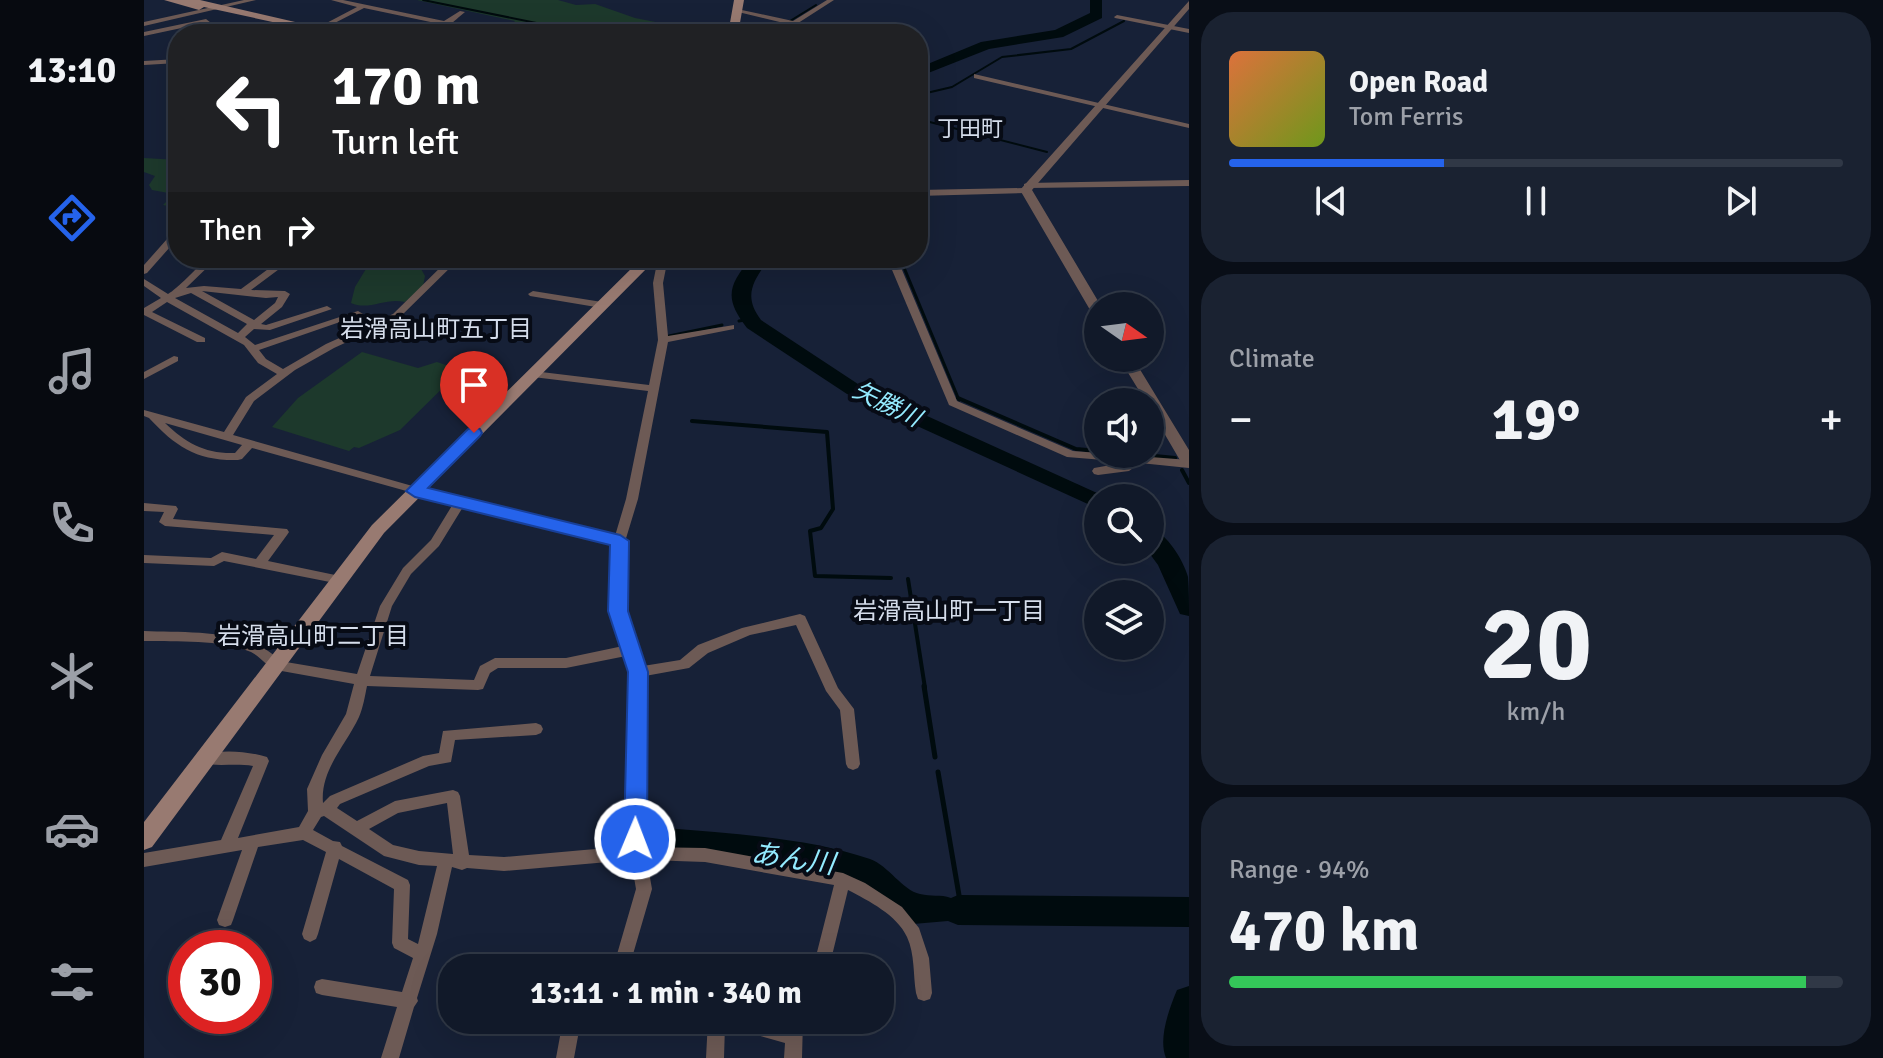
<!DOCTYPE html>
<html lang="en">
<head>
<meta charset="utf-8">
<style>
	:root { --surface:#111929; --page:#1a2231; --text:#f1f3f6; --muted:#9ca0a8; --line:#303846; --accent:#2563eb }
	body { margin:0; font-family:Signika,"Noto Sans JP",sans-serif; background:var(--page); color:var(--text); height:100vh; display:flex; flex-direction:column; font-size:30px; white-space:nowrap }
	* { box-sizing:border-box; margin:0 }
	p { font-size:26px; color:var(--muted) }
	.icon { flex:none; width:44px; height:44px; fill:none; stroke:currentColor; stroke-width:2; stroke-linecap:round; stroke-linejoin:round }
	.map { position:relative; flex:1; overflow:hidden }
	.panel { display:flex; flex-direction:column; gap:12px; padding:12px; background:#090e17; width:694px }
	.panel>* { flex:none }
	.guide { position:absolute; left:24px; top:24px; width:760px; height:244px; border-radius:32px; box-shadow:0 8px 32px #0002,0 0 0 2px var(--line); background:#202124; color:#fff; overflow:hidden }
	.needle { width:52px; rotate:104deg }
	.controls { position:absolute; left:940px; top:292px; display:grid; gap:16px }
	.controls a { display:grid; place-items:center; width:80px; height:80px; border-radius:50%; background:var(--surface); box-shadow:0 8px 32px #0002,0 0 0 2px var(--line); font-size:40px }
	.speed { position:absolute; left:24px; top:930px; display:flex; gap:16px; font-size:40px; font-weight:700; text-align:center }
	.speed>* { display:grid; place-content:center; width:104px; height:104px; border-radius:50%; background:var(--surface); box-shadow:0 8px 32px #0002,0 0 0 2px var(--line); line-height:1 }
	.speed .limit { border:12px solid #d22; background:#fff; color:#111 }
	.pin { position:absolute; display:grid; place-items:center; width:68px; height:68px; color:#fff; margin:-82px -34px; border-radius:50% 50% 50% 0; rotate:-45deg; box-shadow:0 0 8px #0007 }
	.pin .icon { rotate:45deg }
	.me { position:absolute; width:88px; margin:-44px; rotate:1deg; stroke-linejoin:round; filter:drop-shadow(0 0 6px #0008) }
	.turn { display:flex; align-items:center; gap:28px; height:168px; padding:0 32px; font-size:36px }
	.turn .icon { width:104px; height:104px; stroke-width:2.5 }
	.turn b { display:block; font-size:56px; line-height:68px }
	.then { display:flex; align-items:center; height:76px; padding:0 32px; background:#0003; gap:16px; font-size:30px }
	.big { font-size:60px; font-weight:700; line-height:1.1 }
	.panel .tile { flex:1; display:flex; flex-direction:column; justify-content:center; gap:12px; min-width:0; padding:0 28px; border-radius:32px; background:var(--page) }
	.panel .dial { align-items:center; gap:0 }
	.dial b { font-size:104px; line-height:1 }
	.song { display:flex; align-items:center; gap:24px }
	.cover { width:96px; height:96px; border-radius:12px; background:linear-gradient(135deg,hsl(20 70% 55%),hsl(80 70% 35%)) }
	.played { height:8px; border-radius:4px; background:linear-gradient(90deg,var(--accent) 35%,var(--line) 35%) }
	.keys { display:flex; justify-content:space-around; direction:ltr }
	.heat { display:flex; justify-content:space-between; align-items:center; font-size:44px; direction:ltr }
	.charge { height:12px; border-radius:6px; background:linear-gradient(90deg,#34c759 94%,var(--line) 0) }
	.trip { position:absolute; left:294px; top:954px; width:456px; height:80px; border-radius:32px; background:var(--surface); box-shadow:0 8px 32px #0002,0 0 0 2px var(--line); font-weight:700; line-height:80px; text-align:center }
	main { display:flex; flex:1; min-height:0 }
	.dock { display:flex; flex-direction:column; width:144px; justify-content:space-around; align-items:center; background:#070a10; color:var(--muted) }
	.dock .icon { width:56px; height:56px }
	.dock .on { color:var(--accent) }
	.dock b { font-size:36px; color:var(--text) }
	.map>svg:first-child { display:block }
</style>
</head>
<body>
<main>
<nav class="dock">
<b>13:10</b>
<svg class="icon on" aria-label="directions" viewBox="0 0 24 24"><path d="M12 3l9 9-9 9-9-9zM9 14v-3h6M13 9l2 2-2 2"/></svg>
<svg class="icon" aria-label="music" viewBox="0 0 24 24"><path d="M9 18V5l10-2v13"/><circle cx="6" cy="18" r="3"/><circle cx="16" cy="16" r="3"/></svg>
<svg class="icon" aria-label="phone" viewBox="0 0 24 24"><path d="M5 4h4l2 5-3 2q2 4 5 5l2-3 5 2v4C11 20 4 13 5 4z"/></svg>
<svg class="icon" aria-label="climate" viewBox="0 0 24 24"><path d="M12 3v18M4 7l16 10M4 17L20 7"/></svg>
<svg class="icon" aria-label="car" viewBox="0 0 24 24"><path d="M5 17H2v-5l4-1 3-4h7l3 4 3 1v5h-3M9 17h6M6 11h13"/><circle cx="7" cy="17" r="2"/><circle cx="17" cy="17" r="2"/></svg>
<svg class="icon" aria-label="filters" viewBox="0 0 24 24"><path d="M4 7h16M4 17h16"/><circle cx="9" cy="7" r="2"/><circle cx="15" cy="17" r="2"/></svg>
</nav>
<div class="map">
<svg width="1045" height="1058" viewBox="0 0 1045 1058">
	<rect width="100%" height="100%" fill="#172137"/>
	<!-- green -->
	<path fill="#1d392c" d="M 273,0 L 414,0 L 432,5 L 451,4 L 491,18 L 532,26 L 535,30 L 534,34 L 425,34 L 365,27 L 371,21 Z
		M 0,158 L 34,160 L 34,208 L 19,205 L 30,194 L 8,190 L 5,185 L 11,176 L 0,172 Z
		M 224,258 L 271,258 L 281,276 L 279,286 L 261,302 C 242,297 225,311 207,303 L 211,287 L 228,259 Z
		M 218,352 L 274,368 L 293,362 L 317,370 L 256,430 L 215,448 L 210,447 L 205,451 L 128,427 L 154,398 Z"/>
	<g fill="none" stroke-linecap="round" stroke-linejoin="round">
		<!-- stream-far3 -->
		<path stroke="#000b0e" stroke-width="2" d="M 279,0 L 447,34
			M 646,21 L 672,5
			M 625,34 L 642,23
			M 774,95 L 808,87 L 858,57 L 927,49 L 980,21
			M 774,119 L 903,152"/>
		<!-- stream-far2 -->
		<path stroke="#000b0e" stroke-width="3" d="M 756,258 L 815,400
			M 595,321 L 606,319
			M 525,336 L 578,325"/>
		<!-- stream-far1 -->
		<path stroke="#000b0e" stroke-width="4" d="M 814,398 L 932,449 L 954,451
			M 548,421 L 683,432 L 689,509 L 677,528 L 666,531 L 671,576 L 747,578
			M 990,454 L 1031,458
			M 1038,470 L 1045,483
			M 764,579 L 781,688"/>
		<!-- stream -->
		<path stroke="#000b0e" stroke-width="5" d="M 780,686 L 791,757
			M 794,772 L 817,907 L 954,911
			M 968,911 L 1045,914
			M 1042,1044 L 1036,1044 L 1045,1000"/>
		<!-- river -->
		<path fill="#000b0e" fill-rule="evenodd" d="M 946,0 L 958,0 L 958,18 L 919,37 L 845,49 L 774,77 L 774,68 L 837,42 L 911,30 L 946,13 Z
			M 607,258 L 626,258 C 610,280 598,295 617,320 L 717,386 L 964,498 L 954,498 L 954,508 L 946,505 L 703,394 L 603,328 C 580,298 584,286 607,258 Z
			M 1006,528 C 1022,532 1040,561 1044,577 C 1045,589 1045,604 1045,616 L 1036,614 L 1014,565 L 1003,550 L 1006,550 Z
			M 503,804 L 514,808 L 522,828 C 589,834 662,837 726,859 C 745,866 758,890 776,894 C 787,897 796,894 807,898 L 814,895 L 1045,897 L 1045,927 L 814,925 L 804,921 L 769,924 L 758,919 L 714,883 L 691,877 L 501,849 L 488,817 L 492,808 Z
			M 1045,986 L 1045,1058 L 1022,1058 C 1014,1039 1025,1009 1033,990 Z"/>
		<!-- minor -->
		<path fill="#6d5a55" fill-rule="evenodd" d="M 100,0 L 112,0 L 0,26 L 0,22 Z
			M 187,0 L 199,0 L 300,21 L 316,11 L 321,12 C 310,21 298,34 283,34 L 296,24 L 220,8 L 177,30 L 173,30 L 173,28 L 213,7 Z
			M 683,0 L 690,0 L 637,34 L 629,34 L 644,24 L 590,11 L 593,9 L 649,21 Z
			M 973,15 L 1045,29 L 1045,33 L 971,18 L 970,17 Z
			M 62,19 L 81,34 L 74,34 L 71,32 L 49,34 L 67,28 L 61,23 L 0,36 L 0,32 Z
			M 34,59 L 34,63 L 0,65 L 0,61 Z
			M 830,74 L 1045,124 L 1045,128 L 830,78 Z
			M 1045,180 L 1045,186 L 885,188 L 885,192 L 882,193 L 774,196 L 774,190 L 880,188 L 880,184 L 883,183 Z
			M 34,229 L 34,238 L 3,273 L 0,274 L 0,265 L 31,230 Z
			M 63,258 L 73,258 L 42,288 L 60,286 L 97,289 L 139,258 L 150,258 L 107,290 L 141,291 L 146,294 L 138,307 L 117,324 L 122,325 L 183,306 L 188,309 L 126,330 L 110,329 L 101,337 L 111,345 L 211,312 L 214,311 L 219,314 L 115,350 L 122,359 L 139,369 L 182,344 L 249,314 L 306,258 L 316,258 L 255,318 L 190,348 L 151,370 L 110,401 L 89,435 L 272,487 L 471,536 L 482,499 L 504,391 L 389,377 L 384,374 L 389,371 L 505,385 L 514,340 L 509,283 L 514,258 L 524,258 L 519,283 L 524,336 L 590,325 L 590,329 L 524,342 L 494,499 L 480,545 L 480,611 L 499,666 L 536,660 L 554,645 L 598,628 L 656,614 L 661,616 L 694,688 L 710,709 L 716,764 L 714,768 L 709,770 L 704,768 L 702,764 L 696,710 L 682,691 L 652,625 L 606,635 L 564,653 L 545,668 L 501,676 L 500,847 L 561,848 L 699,873 L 721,883 L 758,907 L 775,928 L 785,958 L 788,993 L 786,999 L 780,1001 L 774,999 L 772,993 C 769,975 771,954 763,937 C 753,915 725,901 704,890 L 685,968 L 669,968 L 690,885 L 561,862 L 503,860 L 508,889 L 485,968 L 469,968 L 492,889 L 487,860 L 360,871 L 323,868 L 318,870 L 308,867 L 293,934 L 273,998 L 274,1001 L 270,1007 L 255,1058 L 237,1058 L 253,1007 L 178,995 L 172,993 L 170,987 L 172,981 L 178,979 L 258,992 L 269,958 L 250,948 L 248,943 L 250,889 L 195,859 L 174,934 L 172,939 L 166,942 L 160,939 L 158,934 L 182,852 L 159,840 L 114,847 L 89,920 L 87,925 L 81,927 L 75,925 L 73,920 L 98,850 L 0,867 L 0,853 L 77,840 L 109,766 C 92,763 73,767 57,763 L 55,759 L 57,755 C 78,749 103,751 123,757 L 125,761 L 94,838 L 155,827 L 164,811 L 163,789 L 178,755 L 202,714 L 210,684 L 132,670 C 122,666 117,657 107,652 C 75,639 34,642 0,641 L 0,631 C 42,633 106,628 136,661 L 213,674 L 236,606 L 259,568 L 287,540 L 309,504 L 108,448 L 98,459 L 94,460 C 53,461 32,447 5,418 L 0,416 L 0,410 L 80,432 L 102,397 L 133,374 L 114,363 L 100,345 L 23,302 L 8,312 L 61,338 L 61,342 L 53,342 L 0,315 L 0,308 L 17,298 L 0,286 L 0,279 L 24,294 C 33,289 54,267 63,258 ZM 58,291 L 122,298 L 134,297 L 131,303 L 110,320 ZM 47,293 L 103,324 L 94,333 L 31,298 ZM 21,423 L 98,445 L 91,453 C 61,454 42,443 21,423 ZM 319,507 L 468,543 L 468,611 L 479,646 L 422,658 L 351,658 L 336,666 L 330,680 L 226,676 L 248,606 L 267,574 L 295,546 ZM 482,656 L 487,672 L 485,846 L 360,857 L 325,855 L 316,796 L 314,792 L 309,790 L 251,801 L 213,821 L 193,808 L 196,804 L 285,766 L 307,762 L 311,740 L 392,735 L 397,733 L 399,729 L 397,725 L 392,723 L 299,731 L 295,753 L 279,756 L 186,796 L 179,803 C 176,770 202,745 215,717 C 219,708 221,696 223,686 L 334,690 L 339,689 L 346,673 L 354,668 L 422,668 ZM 303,803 L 309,854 L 275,851 L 249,845 L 225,829 L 254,813 ZM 180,816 L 240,856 L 275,865 L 293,866 L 274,944 L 264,939 L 266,885 L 264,880 L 198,846 L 196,842 L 189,841 L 169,830 L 177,817 Z
			M 743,258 L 753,258 L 813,401 L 929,451 L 1045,460 L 1045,468 L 996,463 L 985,471 L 954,475 L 950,474 L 948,471 L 950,468 L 984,462 L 923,457 L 805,405 Z
			M 389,291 L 458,302 L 463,305 L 458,308 L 386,296 L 384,294 Z
			M 30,356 L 34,357 L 34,361 L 0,379 L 0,372 Z
			M 0,503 L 32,506 L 34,509 L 29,519 L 143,529 L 145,532 L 143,535 L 124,561 L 196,576 L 200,577 L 202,580 L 200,583 L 196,584 L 80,561 L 70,566 L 0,563 L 0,555 L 67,558 L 78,552 L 112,559 L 130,535 L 21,526 L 15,522 L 20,512 L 0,511 Z
			M 419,1020 L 437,1020 L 430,1058 L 412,1058 Z
			M 564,1020 L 620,1020 L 641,1026 L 641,1020 L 659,1020 L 658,1058 L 640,1058 L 641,1043 L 588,1028 L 581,1025 L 580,1058 L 562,1058 Z"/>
		<!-- tertiary -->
		<path fill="#6d5a55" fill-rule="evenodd" d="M 1045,1 L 1045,9 L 888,190 L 957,306 L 954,306 L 954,316 L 949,315 L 876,190 Z
			M 975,358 L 989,358 L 1045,450 L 1045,467 L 1037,462 L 1006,409 L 1006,402 L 1002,402 Z"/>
		<!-- secondary -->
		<path fill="#987a71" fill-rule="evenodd" d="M 20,0 L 56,0 L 203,34 L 184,34 L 60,7 L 55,10 Z
			M 590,0 L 600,0 L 594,34 L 584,34 Z
			M 498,258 L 513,258 L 240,533 L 8,847 L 0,850 L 0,822 L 228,525 Z"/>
	</g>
	<!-- route -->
	<path fill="#2563eb" stroke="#184099" stroke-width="2" d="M 330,427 L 336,429 L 338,433 L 336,436 L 284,488 L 476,535 L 485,541 L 484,611 L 504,672 L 503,839 L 500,846 L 491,849 L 483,846 L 480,839 L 484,672 L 464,611 L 466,545 L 271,497 L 262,491 L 324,429 Z"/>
	<g text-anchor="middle" stroke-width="8" stroke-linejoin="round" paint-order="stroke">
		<!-- far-quarter labels -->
		<g font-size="22" fill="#d5ddeb" stroke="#070b15">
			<text x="826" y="136">丁田町</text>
		</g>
		<!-- neighbourhood labels -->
		<g font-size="24" fill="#d5ddeb" stroke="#070b15">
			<text x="292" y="337">岩滑高山町五丁目</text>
			<text x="805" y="619">岩滑高山町一丁目</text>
			<text x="169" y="644">岩滑高山町二丁目</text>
		</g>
		<!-- water labels -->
		<g font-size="24" font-style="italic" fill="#94ebff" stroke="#070b15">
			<text transform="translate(743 404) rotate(26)" y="8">矢勝川</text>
		</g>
		<!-- near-water labels -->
		<g font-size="28" font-style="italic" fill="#94ebff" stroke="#070b15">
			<text transform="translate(649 858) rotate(8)" y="10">あん川</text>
		</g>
	</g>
</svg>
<div class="controls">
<a><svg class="needle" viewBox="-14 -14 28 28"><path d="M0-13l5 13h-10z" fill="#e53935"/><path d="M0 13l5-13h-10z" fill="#9ca0a8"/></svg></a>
<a><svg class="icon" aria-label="sound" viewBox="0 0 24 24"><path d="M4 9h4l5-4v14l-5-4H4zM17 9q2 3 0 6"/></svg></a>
<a><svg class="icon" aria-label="search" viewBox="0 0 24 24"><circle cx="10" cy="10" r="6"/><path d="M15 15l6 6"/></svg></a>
<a><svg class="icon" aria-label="layers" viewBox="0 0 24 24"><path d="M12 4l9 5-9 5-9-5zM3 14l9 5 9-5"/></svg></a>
</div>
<div class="speed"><div class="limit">30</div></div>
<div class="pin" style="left:330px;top:433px;background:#d93025"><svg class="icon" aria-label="arrive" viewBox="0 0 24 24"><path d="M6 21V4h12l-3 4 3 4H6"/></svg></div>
<svg class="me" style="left:491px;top:839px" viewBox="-20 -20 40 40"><circle r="17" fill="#2563eb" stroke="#fff" stroke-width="3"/><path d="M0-11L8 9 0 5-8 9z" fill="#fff"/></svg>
<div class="trip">13:11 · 1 min · 340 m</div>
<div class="guide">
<div class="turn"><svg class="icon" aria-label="left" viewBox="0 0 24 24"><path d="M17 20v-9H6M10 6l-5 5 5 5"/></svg><div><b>170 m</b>Turn left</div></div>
<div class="then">Then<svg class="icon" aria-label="right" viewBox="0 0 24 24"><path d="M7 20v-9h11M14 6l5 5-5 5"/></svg></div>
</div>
</div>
<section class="panel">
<div class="tile">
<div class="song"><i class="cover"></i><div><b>Open Road</b><p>Tom Ferris</p></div></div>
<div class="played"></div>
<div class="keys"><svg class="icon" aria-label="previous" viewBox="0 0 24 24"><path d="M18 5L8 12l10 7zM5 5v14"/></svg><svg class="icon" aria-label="pause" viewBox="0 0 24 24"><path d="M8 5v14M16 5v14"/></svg><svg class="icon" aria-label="next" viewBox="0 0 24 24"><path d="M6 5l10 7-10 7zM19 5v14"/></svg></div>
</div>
<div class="tile"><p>Climate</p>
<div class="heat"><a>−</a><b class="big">19°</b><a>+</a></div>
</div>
<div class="tile dial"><b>20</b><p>km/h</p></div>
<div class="tile"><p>Range · 94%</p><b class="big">470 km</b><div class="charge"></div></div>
</section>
</main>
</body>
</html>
